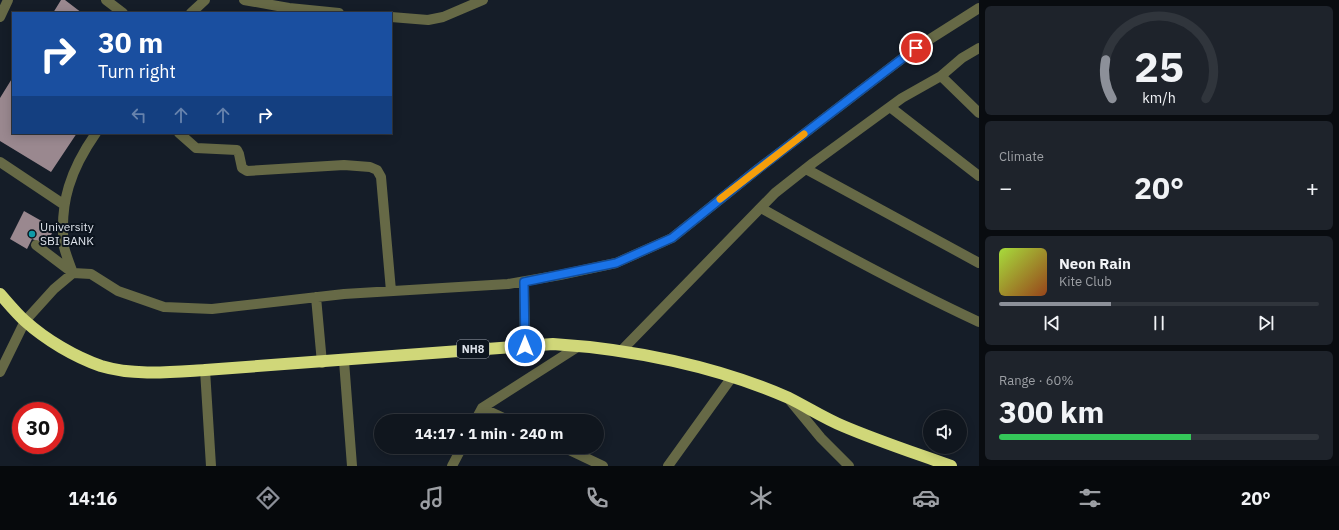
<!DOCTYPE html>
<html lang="en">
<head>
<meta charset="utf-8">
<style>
	:root { --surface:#10161e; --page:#1e232b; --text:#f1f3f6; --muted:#9c9fa4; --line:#30353c; --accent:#8c9099 }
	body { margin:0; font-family:"IBM Plex Sans",sans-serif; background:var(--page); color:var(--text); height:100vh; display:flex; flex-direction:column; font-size:15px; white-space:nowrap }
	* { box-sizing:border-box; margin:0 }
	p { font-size:13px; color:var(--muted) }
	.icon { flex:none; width:22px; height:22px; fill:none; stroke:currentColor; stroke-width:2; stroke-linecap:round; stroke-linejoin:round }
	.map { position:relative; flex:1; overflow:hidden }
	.sheet { display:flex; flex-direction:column; gap:6px; padding:6px; background:#090c10; width:360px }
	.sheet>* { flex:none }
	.guide { position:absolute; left:12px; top:12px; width:380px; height:122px; border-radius:0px; box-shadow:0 2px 10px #0003,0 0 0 1px var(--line); background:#1a4fa0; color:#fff; overflow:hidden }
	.fabs { position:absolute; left:923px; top:410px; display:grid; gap:8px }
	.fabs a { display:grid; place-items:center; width:44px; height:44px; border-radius:50%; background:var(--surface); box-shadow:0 2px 10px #0003,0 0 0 1px var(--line); font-size:20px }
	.speed { position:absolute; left:12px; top:402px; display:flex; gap:8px; font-size:20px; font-weight:700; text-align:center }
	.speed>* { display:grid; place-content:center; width:52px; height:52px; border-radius:50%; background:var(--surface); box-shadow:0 2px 10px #0003,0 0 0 1px var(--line); line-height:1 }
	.speed .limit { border:6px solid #d22; background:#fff; color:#111 }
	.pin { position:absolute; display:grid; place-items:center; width:34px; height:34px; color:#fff; margin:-17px; border:2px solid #fff; border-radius:50%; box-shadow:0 1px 4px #0007 }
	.me { position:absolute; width:44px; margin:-22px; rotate:0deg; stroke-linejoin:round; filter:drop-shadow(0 0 3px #0008) }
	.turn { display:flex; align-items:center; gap:14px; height:84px; padding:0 20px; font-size:18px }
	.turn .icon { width:52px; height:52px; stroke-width:2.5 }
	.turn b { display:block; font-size:28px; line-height:34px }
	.lanes { display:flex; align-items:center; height:38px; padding:0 20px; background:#0003; justify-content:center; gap:20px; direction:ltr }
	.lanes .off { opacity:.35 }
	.big { font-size:30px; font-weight:700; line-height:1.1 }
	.sheet .tile { flex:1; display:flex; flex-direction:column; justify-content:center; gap:6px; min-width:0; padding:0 14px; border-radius:6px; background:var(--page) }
	.sheet .dial { align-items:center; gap:0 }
	.dial svg { height:104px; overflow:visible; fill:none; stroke:var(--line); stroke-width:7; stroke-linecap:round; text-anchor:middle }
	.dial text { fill:var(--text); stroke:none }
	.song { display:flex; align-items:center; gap:12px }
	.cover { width:48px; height:48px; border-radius:6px; background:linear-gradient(135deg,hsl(80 70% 55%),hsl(20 70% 35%)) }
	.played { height:4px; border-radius:2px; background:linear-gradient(90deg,var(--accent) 35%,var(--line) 35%) }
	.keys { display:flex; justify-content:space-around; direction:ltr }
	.heat { display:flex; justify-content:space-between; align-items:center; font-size:22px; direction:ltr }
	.charge { height:6px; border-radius:3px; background:linear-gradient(90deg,#34c759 60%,var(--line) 0) }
	.trip { position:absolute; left:374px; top:414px; width:230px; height:40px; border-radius:20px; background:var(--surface); box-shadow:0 2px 10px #0003,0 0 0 1px var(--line); font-weight:700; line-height:40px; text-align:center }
	.tabs { display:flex; height:64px; justify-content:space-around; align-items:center; background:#06090c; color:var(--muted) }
	.tabs .icon { width:28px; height:28px }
	.tabs .on { color:var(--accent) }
	.tabs b { font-size:18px; color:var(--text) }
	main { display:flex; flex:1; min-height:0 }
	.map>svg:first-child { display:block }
</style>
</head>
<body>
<main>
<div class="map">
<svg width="979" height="466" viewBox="0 0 979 466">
	<rect width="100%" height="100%" fill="#151d28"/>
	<!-- building -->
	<path fill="#9a888f" d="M 61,0 L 65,0 L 82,13 L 53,13 Z
		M 13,77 L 13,133 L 77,133 L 51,172 L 0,141 L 0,98 Z
		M 24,211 L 54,228 L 47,245 L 32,239 L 27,249 L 10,239 Z"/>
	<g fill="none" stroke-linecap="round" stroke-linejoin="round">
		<!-- minor -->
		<path stroke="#666946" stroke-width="10" d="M 106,0 L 123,13
			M 244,0 L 289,8 L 339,13
			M 191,13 L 205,0
			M 0,17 L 8,0
			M 391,17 L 428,20 L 443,17 L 483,0
			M 941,76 L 979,113
			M 890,107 L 979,176
			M 179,133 L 196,148 L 237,150 L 239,154 L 242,168 L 247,171 L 344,165 L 370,167 L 377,170 L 381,177 L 391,291
			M 0,162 L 63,204
			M 806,169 L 979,263
			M 761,208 C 832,248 904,287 979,322
			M 36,245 L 73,273
			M 73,273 C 70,265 66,255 64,247 C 59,202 71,169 96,133
			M 524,282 L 525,346
			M 316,297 L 322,363
			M 620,352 L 775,193 L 813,163 L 902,98 L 941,76 L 962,58 L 979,48
			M 344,361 L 352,466
			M 205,370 L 211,466
			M 0,372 L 25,321 L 54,289 L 73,273 L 91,274 L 118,291 L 164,307 L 212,309 L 344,294 L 508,284 L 560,275 L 616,263 L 672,238 L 758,169 L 916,48 L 979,8
			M 788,398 L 821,438 L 849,466
			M 482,408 L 510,421
			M 475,421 L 482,408 L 579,346
			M 563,447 L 603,466
			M 452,466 L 462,447
			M 668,466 L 732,377"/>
		<!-- highway -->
		<path stroke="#d0d779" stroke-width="12" d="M 0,294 C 8,303 16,313 25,321 C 46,340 75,357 101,366 C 134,376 172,372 205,370 L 553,344 C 632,349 716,366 789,398 C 807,407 824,418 843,426 C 878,441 915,453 951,466"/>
	</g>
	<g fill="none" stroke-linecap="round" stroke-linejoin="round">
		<defs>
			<path id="route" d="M 525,346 L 524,282 L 616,263 L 672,238 L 758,169 L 916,48"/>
		</defs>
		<!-- route casing -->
		<use href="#route" stroke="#114b97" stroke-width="10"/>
		<!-- route -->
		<use href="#route" stroke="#1a73e8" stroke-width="7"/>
		<!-- slow -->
		<path stroke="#f59e0b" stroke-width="7" d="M 720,199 L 804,134"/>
	</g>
	<!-- markers -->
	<circle fill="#0f9aa8" stroke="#0c141e" stroke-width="1.5" cx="32" cy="234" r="4"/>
	<g text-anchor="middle" stroke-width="4" stroke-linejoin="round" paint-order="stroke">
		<!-- shield labels -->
		<rect fill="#0c141e" stroke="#9fa5ae" stroke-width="1" x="457" y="340" width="32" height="18" rx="3"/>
		<g font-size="11" font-weight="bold" fill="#dee3eb">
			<text x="473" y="353">NH8</text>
		</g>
		<!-- poi labels -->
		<g font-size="12" fill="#dee3eb" stroke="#0c141e" text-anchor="start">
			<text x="40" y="231">University<tspan x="40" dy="14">SBI BANK</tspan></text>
		</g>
	</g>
</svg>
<div class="fabs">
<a><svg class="icon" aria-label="sound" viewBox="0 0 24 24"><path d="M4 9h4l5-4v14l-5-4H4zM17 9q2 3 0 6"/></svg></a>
</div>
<div class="speed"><div class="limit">30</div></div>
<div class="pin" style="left:916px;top:48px;background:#d93025"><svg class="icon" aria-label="arrive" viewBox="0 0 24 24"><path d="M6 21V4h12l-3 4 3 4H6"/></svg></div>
<svg class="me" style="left:525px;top:346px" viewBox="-20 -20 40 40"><circle r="17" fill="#1a73e8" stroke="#fff" stroke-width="3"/><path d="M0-11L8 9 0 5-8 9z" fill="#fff"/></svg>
<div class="trip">14:17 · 1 min · 240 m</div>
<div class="guide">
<div class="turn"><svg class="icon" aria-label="right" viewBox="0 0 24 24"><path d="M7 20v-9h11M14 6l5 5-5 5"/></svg><div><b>30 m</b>Turn right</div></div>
<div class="lanes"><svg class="icon off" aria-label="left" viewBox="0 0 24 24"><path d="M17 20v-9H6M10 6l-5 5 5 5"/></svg><svg class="icon off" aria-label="ahead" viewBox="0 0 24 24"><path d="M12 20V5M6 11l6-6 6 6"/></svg><svg class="icon off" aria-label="ahead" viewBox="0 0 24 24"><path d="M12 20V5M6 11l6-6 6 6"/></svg><svg class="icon" aria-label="right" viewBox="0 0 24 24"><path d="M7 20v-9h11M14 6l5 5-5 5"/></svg></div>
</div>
</div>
<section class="sheet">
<div class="tile dial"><svg viewBox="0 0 100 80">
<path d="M14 69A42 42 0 1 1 86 69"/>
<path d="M14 69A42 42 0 0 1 9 39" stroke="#8c9099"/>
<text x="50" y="56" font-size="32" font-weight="700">25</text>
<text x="50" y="72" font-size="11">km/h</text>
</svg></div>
<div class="tile"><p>Climate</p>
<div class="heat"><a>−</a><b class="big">20°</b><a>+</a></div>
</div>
<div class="tile">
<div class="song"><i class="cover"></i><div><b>Neon Rain</b><p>Kite Club</p></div></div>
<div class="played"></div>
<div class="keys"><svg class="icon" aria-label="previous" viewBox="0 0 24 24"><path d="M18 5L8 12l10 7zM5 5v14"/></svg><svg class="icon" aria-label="pause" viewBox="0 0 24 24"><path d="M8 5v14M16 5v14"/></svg><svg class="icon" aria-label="next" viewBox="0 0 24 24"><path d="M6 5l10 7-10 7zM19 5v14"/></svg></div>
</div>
<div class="tile"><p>Range · 60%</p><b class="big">300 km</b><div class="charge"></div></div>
</section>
</main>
<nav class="tabs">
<b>14:16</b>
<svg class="icon on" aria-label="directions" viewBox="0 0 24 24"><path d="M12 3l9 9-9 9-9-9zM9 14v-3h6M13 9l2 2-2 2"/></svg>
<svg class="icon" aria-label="music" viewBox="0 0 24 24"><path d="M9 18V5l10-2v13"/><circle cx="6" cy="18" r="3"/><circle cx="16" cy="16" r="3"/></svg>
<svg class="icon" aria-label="phone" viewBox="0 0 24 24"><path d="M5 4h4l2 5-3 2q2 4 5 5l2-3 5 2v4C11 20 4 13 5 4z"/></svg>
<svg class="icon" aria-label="climate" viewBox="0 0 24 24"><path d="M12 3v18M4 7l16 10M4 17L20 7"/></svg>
<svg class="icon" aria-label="car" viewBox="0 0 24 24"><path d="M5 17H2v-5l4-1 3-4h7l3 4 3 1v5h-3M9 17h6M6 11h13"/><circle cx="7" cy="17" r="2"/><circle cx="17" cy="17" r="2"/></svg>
<svg class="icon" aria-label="filters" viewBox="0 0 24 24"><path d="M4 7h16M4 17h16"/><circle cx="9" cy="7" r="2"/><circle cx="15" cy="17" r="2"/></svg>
<b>20°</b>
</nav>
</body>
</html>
